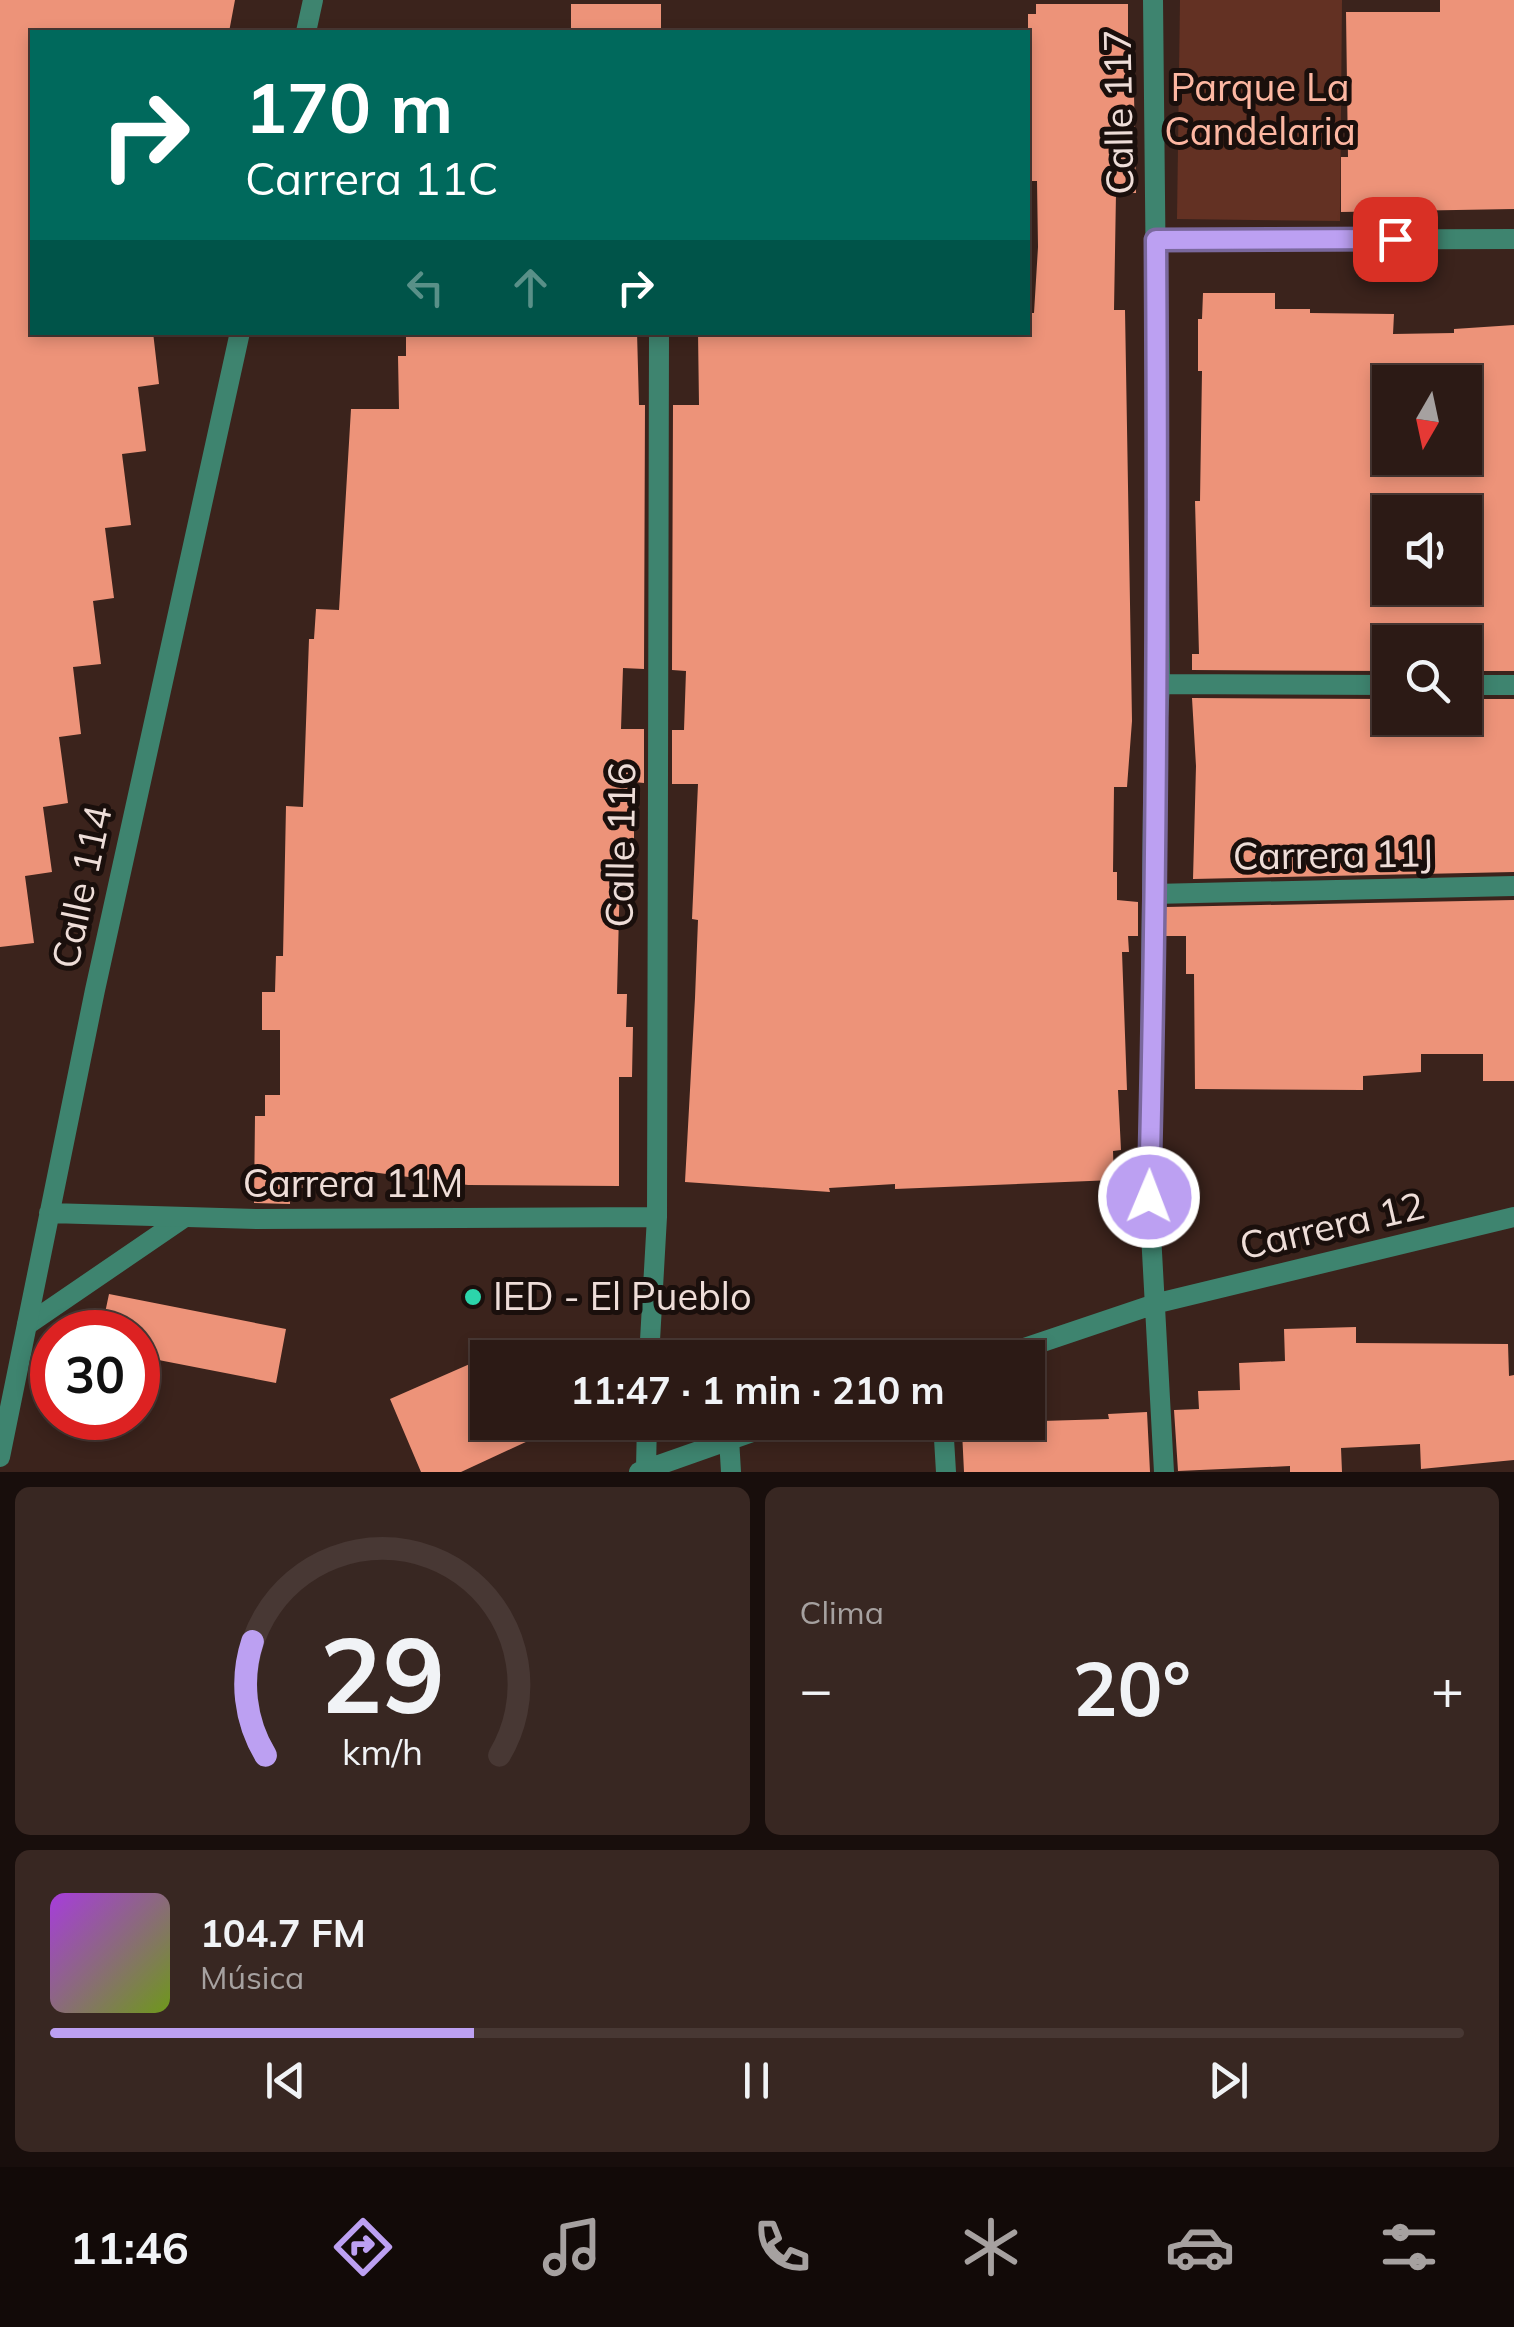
<!DOCTYPE html>
<html lang="es">
<head>
<meta charset="utf-8">
<style>
	:root { --surface:#2c1a15; --page:#382722; --text:#f1f3f6; --muted:#a6a1a0; --line:#483834; --accent:#bca0f2 }
	body { margin:0; font-family:Mulish,sans-serif; background:var(--page); color:var(--text); height:100vh; display:flex; flex-direction:column; font-size:38px; white-space:nowrap }
	* { box-sizing:border-box; margin:0 }
	p { font-size:32px; color:var(--muted) }
	.icon { flex:none; width:55px; height:55px; fill:none; stroke:currentColor; stroke-width:2; stroke-linecap:round; stroke-linejoin:round }
	.map { position:relative; height:1472px; overflow:hidden }
	.drawer { display:flex; flex-direction:column; gap:15px; padding:15px; background:#180e0c; flex:1 }
	.drawer>* { flex:none }
	.banner { position:absolute; left:30px; top:30px; width:1000px; height:305px; border-radius:0px; box-shadow:0 5px 15px #0003,0 0 0 2px var(--line); background:#00695c; color:#fff; overflow:hidden }
	.needle { width:65px; rotate:189deg }
	.tools { position:absolute; left:1372px; top:365px; display:grid; gap:20px }
	.tools a { display:grid; place-items:center; width:110px; height:110px; border-radius:0px; background:var(--surface); box-shadow:0 5px 15px #0003,0 0 0 2px var(--line); font-size:50px }
	.speed { position:absolute; left:30px; top:1310px; display:flex; gap:20px; font-size:50px; font-weight:700; text-align:center }
	.speed>* { display:grid; place-content:center; width:130px; height:130px; border-radius:50%; background:var(--surface); box-shadow:0 5px 15px #0003,0 0 0 2px var(--line); line-height:1 }
	.speed .limit { border:15px solid #d22; background:#fff; color:#111 }
	.pin { position:absolute; display:grid; place-items:center; width:85px; height:85px; color:#fff; margin:-42px; border-radius:20px; box-shadow:0 5px 15px #0006 }
	.me { position:absolute; width:110px; margin:-55px; rotate:1deg; stroke-linejoin:round; filter:drop-shadow(0 0 8px #0008) }
	.turn { display:flex; align-items:center; gap:35px; height:210px; padding:0 50px; font-size:45px }
	.turn .icon { width:130px; height:130px; stroke-width:2.5 }
	.turn b { display:block; font-size:70px; line-height:85px }
	.lanes { display:flex; align-items:center; height:95px; padding:0 50px; background:#0003; justify-content:center; gap:50px; direction:ltr }
	.lanes .off { opacity:.35 }
	.big { font-size:75px; font-weight:700; line-height:1.1 }
	.drawer .widget { flex:1; display:flex; flex-direction:column; justify-content:center; gap:15px; min-width:0; padding:0 35px; border-radius:15px; background:var(--page) }
	.drawer .dial { align-items:center; gap:0 }
	.dial svg { height:260px; overflow:visible; fill:none; stroke:var(--line); stroke-width:7; stroke-linecap:round; text-anchor:middle }
	.dial text { fill:var(--text); stroke:none }
	.song { display:flex; align-items:center; gap:30px }
	.cover { width:120px; height:120px; border-radius:15px; background:linear-gradient(135deg,hsl(280 70% 55%),hsl(80 70% 35%)) }
	.played { height:10px; border-radius:5px; background:linear-gradient(90deg,var(--accent) 30%,var(--line) 30%) }
	.keys { display:flex; justify-content:space-around; direction:ltr }
	.heat { display:flex; justify-content:space-between; align-items:center; font-size:55px; direction:ltr }
	.drawer .tiles { flex:1; display:grid; gap:15px; grid-template-columns:1fr 1fr }
	.widget:last-child { grid-column:span 2 }
	.trip { position:absolute; left:470px; top:1340px; width:575px; height:100px; border-radius:0px; background:var(--surface); box-shadow:0 5px 15px #0003,0 0 0 2px var(--line); font-weight:700; line-height:100px; text-align:center }
	.tab-bar { display:flex; height:160px; justify-content:space-around; align-items:center; background:#120a08; color:var(--muted) }
	.tab-bar .icon { width:70px; height:70px }
	.tab-bar .current { color:var(--accent) }
	.tab-bar b { font-size:45px; color:var(--text) }
	.map>svg:first-child { display:block }
</style>
</head>
<body>
<div class="map">
<svg width="1514" height="1472" viewBox="0 0 1514 1472">
	<rect width="100%" height="100%" fill="#3b231c"/>
	<!-- green -->
	<path fill="#633123" d="M 1180,0 L 1342,0 L 1340,221 L 1177,219 Z"/>
	<!-- building -->
	<path fill="#ed9379" fill-rule="evenodd" d="M 0,0 L 235,0 L 229,32 L 32,32 L 32,332 L 153,332 L 159,384 L 138,387 L 146,451 L 122,454 L 131,525 L 105,528 L 114,598 L 93,601 L 101,664 L 73,667 L 81,734 L 59,737 L 68,803 L 43,807 L 52,872 L 25,876 L 34,943 L 0,947 Z
		M 1440,0 L 1514,0 L 1514,209 L 1341,212 L 1341,157 L 1348,157 L 1346,12 L 1440,12 Z
		M 571,4 L 661,4 L 661,32 L 571,32 Z
		M 1036,4 L 1128,4 L 1128,45 L 1133,45 L 1136,193 L 1116,193 L 1114,310 L 1125,310 L 1132,721 L 1127,787 L 1114,787 L 1113,872 L 1117,872 L 1117,900 L 1138,902 L 1138,936 L 1128,936 L 1129,952 L 1122,952 L 1127,1090 L 1118,1090 L 1121,1150 L 1113,1151 L 1114,1180 L 895,1189 L 895,1184 L 829,1188 L 830,1192 L 685,1182 L 695,998 L 698,920 L 692,919 L 698,784 L 672,784 L 672,730 L 684,730 L 686,671 L 672,670 L 673,405 L 699,405 L 698,332 L 1028,332 L 1028,313 L 1034,313 L 1038,247 L 1037,181 L 1028,181 L 1028,14 L 1036,14 Z
		M 1203,293 L 1275,293 L 1275,309 L 1310,309 L 1310,313 L 1394,314 L 1393,334 L 1454,333 L 1454,329 L 1514,325 L 1514,671 L 1465,671 L 1465,642 L 1390,642 L 1390,671 L 1192,670 L 1192,654 L 1199,654 L 1195,501 L 1200,501 L 1202,371 L 1198,371 L 1198,319 L 1202,319 ZM 1390,382 L 1465,382 L 1465,458 L 1390,458 ZM 1390,512 L 1465,512 L 1465,604 L 1394,605 L 1390,599 Z
		M 406,332 L 637,332 L 639,405 L 645,405 L 644,669 L 623,668 L 621,729 L 644,729 L 644,783 L 634,782 L 634,874 L 620,874 L 617,994 L 627,994 L 626,1027 L 633,1027 L 632,1077 L 619,1077 L 619,1186 L 468,1185 L 364,1171 L 363,1177 L 336,1177 L 336,1188 L 290,1188 L 290,1204 L 254,1203 L 255,1116 L 265,1116 L 265,1095 L 280,1095 L 280,1030 L 262,1030 L 262,992 L 275,992 L 276,956 L 283,956 L 286,806 L 303,807 L 309,639 L 314,639 L 316,609 L 339,610 L 351,409 L 399,409 L 398,356 L 406,356 Z
		M 1192,698 L 1390,699 L 1390,718 L 1465,718 L 1465,699 L 1514,699 L 1514,872 L 1193,879 L 1196,766 Z
		M 1514,900 L 1514,1081 L 1483,1081 L 1483,1054 L 1421,1054 L 1421,1072 L 1363,1076 L 1363,1090 L 1195,1089 L 1194,974 L 1186,974 L 1186,936 L 1165,936 L 1166,907 Z
		M 109,1294 L 286,1329 L 276,1383 L 138,1356 L 138,1332 L 101,1332 Z
		M 1356,1327 L 1356,1343 L 1508,1344 L 1509,1376 L 1514,1375 L 1514,1460 L 1421,1469 L 1420,1444 L 1341,1448 L 1342,1472 L 1290,1472 L 1290,1466 L 1178,1471 L 1174,1410 L 1199,1409 L 1198,1391 L 1240,1390 L 1239,1363 L 1285,1361 L 1284,1329 Z
		M 488,1356 L 488,1422 L 569,1422 L 461,1472 L 421,1472 L 390,1399 Z
		M 1147,1412 L 1150,1472 L 964,1472 L 962,1431 L 1011,1428 L 1010,1422 L 1109,1419 L 1108,1414 Z"/>
	<g fill="none" stroke-linecap="round" stroke-linejoin="round">
		<!-- lane -->
		<path stroke="#3e846f" stroke-width="20" d="M 27,1325 L 185,1217"/>
		<!-- street -->
		<path stroke="#3e846f" stroke-width="20" d="M 1153,0 L 1160,684 L 1153,801 L 1149,1197 L 1164,1472
			M 306,32 L 313,0
			M 1156,240 L 1514,239
			M 1160,684 L 1390,685
			M 1465,685 L 1514,685
			M 1153,894 L 1514,886
			M 49,1213 L 258,1219 L 657,1217
			M 649,1358 L 657,1217 L 659,332
			M 995,1358 L 1158,1303 L 1514,1217
			M 943,1422 L 946,1472
			M 729,1438 L 731,1472
			M 0,1457 L 95,990 L 240,332
			M 646,1468 L 647,1422
			M 639,1472 L 781,1422"/>
	</g>
	<g fill="none" stroke-linecap="round" stroke-linejoin="round">
		<defs>
			<path id="route" d="M 1149,1197 C 1157,878 1158,559 1156,240 L 1395,239"/>
		</defs>
		<!-- route casing -->
		<use href="#route" stroke="#7a689d" stroke-width="25"/>
		<!-- route -->
		<use href="#route" stroke="#bca0f2" stroke-width="18"/>
	</g>
	<!-- markers -->
	<circle fill="#2cd5ab" stroke="#1a0f0c" stroke-width="4" cx="473" cy="1297" r="10"/>
	<g text-anchor="middle" stroke-width="10" stroke-linejoin="round" paint-order="stroke">
		<!-- park labels -->
		<g font-size="38" fill="#fdb7a2" stroke="#1a0f0c">
			<text x="1260" y="101">Parque La<tspan x="1260" dy="44">Candelaria</tspan></text>
		</g>
		<!-- street labels -->
		<g font-size="38" fill="#eeddd8" stroke="#1a0f0c">
			<text transform="translate(1119 112) rotate(-91)" y="13">Calle 117</text>
			<text transform="translate(621 845) rotate(-89)" y="13">Calle 116</text>
			<text transform="translate(1333 855) rotate(-1)" y="13">Carrera 11J</text>
			<text transform="translate(82 887) rotate(-78)" y="13">Calle 114</text>
			<text x="353" y="1197">Carrera 11M</text>
			<text transform="translate(1332 1226) rotate(-13)" y="13">Carrera 12</text>
		</g>
		<!-- poi labels -->
		<g font-size="38" fill="#eeddd8" stroke="#1a0f0c" text-anchor="start">
			<text x="493" y="1310">IED - El Pueblo</text>
		</g>
	</g>
</svg>
<div class="tools">
<a><svg class="needle" viewBox="-14 -14 28 28"><path d="M0-13l5 13h-10z" fill="#e53935"/><path d="M0 13l5-13h-10z" fill="#a6a1a0"/></svg></a>
<a><svg class="icon" aria-label="sound" viewBox="0 0 24 24"><path d="M4 9h4l5-4v14l-5-4H4zM17 9q2 3 0 6"/></svg></a>
<a><svg class="icon" aria-label="search" viewBox="0 0 24 24"><circle cx="10" cy="10" r="6"/><path d="M15 15l6 6"/></svg></a>
</div>
<div class="speed"><div class="limit">30</div></div>
<div class="pin" style="left:1395px;top:239px;background:#d93025"><svg class="icon" aria-label="arrive" viewBox="0 0 24 24"><path d="M6 21V4h12l-3 4 3 4H6"/></svg></div>
<svg class="me" style="left:1149px;top:1197px" viewBox="-20 -20 40 40"><circle r="17" fill="#bca0f2" stroke="#fff" stroke-width="3"/><path d="M0-11L8 9 0 5-8 9z" fill="#fff"/></svg>
<div class="trip">11:47 · 1 min · 210 m</div>
<div class="banner">
<div class="turn"><svg class="icon" aria-label="right" viewBox="0 0 24 24"><path d="M7 20v-9h11M14 6l5 5-5 5"/></svg><div><b>170 m</b>Carrera 11C</div></div>
<div class="lanes"><svg class="icon off" aria-label="left" viewBox="0 0 24 24"><path d="M17 20v-9H6M10 6l-5 5 5 5"/></svg><svg class="icon off" aria-label="ahead" viewBox="0 0 24 24"><path d="M12 20V5M6 11l6-6 6 6"/></svg><svg class="icon" aria-label="right" viewBox="0 0 24 24"><path d="M7 20v-9h11M14 6l5 5-5 5"/></svg></div>
</div>
</div>
<section class="drawer">
<div class="tiles">
<div class="widget dial"><svg viewBox="0 0 100 80">
<path d="M14 69A42 42 0 1 1 86 69"/>
<path d="M14 69A42 42 0 0 1 10 34" stroke="#bca0f2"/>
<text x="50" y="56" font-size="32" font-weight="700">29</text>
<text x="50" y="72" font-size="11">km/h</text>
</svg></div>
<div class="widget"><p>Clima</p>
<div class="heat"><a>−</a><b class="big">20°</b><a>+</a></div>
</div>
<div class="widget">
<div class="song"><i class="cover"></i><div><b>104.7 FM</b><p>Música</p></div></div>
<div class="played"></div>
<div class="keys"><svg class="icon" aria-label="previous" viewBox="0 0 24 24"><path d="M18 5L8 12l10 7zM5 5v14"/></svg><svg class="icon" aria-label="pause" viewBox="0 0 24 24"><path d="M8 5v14M16 5v14"/></svg><svg class="icon" aria-label="next" viewBox="0 0 24 24"><path d="M6 5l10 7-10 7zM19 5v14"/></svg></div>
</div>
</div>
</section>
<nav class="tab-bar">
<b>11:46</b>
<svg class="icon current" aria-label="directions" viewBox="0 0 24 24"><path d="M12 3l9 9-9 9-9-9zM9 14v-3h6M13 9l2 2-2 2"/></svg>
<svg class="icon" aria-label="music" viewBox="0 0 24 24"><path d="M9 18V5l10-2v13"/><circle cx="6" cy="18" r="3"/><circle cx="16" cy="16" r="3"/></svg>
<svg class="icon" aria-label="phone" viewBox="0 0 24 24"><path d="M5 4h4l2 5-3 2q2 4 5 5l2-3 5 2v4C11 20 4 13 5 4z"/></svg>
<svg class="icon" aria-label="climate" viewBox="0 0 24 24"><path d="M12 3v18M4 7l16 10M4 17L20 7"/></svg>
<svg class="icon" aria-label="car" viewBox="0 0 24 24"><path d="M5 17H2v-5l4-1 3-4h7l3 4 3 1v5h-3M9 17h6M6 11h13"/><circle cx="7" cy="17" r="2"/><circle cx="17" cy="17" r="2"/></svg>
<svg class="icon" aria-label="filters" viewBox="0 0 24 24"><path d="M4 7h16M4 17h16"/><circle cx="9" cy="7" r="2"/><circle cx="15" cy="17" r="2"/></svg>
</nav>
</body>
</html>
